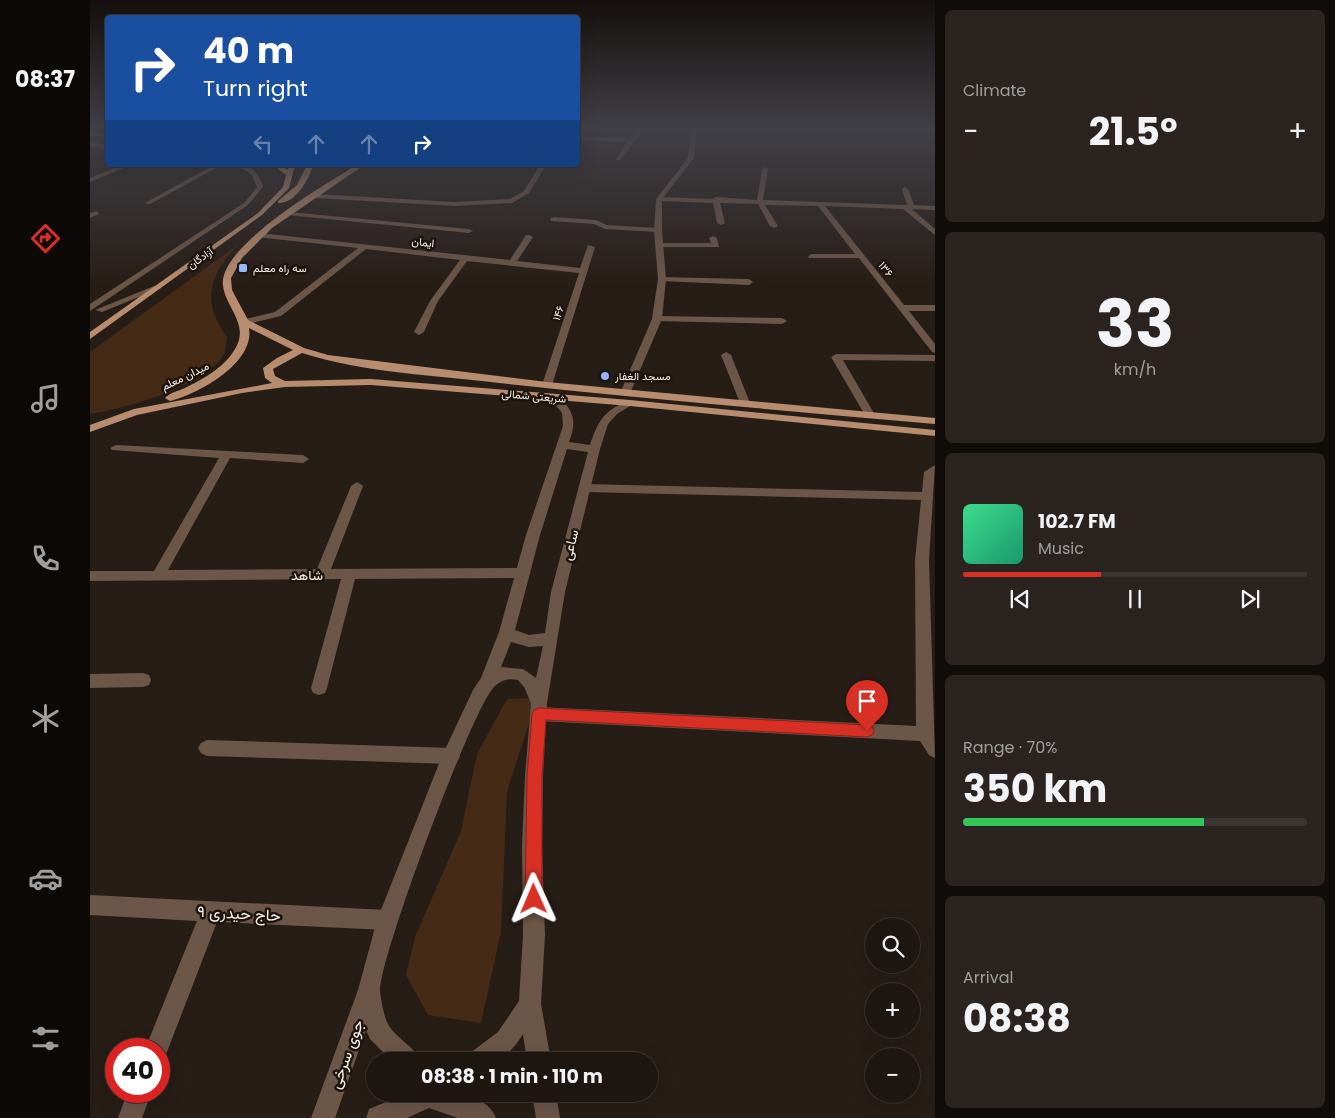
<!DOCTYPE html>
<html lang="en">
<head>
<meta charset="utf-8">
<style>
	:root { --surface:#1d1611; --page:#2a231f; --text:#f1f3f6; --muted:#a09f9f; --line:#3b3531; --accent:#d93025 }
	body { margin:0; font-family:Poppins,Vazirmatn,sans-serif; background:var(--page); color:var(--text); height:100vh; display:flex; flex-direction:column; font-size:19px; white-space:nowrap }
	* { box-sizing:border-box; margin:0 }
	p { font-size:16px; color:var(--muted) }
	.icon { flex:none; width:28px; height:28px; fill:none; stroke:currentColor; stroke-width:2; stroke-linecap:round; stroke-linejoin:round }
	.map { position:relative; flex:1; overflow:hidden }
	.details { display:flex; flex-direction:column; gap:10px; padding:10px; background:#100c09; width:400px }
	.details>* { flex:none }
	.hud { position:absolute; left:15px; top:15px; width:475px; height:152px; border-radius:5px; box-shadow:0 5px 20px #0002,0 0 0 1px var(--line); background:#1a4fa0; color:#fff; overflow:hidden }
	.buttons { position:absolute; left:775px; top:918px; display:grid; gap:10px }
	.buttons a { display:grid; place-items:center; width:55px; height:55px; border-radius:50%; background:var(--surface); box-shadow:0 5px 20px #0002,0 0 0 1px var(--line); font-size:25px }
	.speed { position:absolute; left:15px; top:1038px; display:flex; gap:10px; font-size:25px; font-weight:700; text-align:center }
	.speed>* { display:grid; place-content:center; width:65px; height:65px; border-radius:50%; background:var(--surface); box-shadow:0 5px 20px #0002,0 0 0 1px var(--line); line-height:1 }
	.speed .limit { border:8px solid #d22; background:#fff; color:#111 }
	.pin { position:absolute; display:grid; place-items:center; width:42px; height:42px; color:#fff; margin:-51px -21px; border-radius:50% 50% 50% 0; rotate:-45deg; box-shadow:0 0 5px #0007 }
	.pin .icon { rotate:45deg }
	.me { position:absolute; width:55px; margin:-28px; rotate:359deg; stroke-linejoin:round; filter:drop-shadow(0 0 4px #0008) }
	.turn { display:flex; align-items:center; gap:18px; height:105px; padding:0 15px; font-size:22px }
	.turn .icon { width:65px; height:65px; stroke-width:2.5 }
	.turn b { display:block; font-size:35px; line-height:42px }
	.lanes { display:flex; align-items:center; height:48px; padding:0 15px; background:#0003; justify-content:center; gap:25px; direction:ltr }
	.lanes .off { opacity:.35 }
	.big { font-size:38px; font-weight:700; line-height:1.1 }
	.details .widget { flex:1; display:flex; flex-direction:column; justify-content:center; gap:8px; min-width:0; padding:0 18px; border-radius:8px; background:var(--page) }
	.details .dial { align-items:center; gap:0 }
	.dial b { font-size:65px; line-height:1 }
	.song { display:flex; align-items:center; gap:15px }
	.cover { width:60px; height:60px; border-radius:8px; background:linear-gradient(135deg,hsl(150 70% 55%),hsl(160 70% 35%)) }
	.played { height:5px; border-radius:2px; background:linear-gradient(90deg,var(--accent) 40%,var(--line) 40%) }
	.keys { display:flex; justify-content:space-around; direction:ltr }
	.heat { display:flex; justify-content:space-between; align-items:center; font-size:28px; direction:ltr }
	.charge { height:8px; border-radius:4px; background:linear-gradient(90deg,#34c759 70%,var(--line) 0) }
	.trip { position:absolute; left:276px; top:1052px; width:292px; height:50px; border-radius:25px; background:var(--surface); box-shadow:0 5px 20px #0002,0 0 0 1px var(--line); font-weight:700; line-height:50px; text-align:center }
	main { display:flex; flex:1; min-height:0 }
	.dock { display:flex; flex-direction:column; width:90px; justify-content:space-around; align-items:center; background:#0c0907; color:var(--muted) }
	.dock .icon { width:35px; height:35px }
	.dock .on { color:var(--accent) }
	.dock b { font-size:22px; color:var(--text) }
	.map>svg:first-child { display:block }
</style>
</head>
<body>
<main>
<nav class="dock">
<b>08:37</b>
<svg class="icon on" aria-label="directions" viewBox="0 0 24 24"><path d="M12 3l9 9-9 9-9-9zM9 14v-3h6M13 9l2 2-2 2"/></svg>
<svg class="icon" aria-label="music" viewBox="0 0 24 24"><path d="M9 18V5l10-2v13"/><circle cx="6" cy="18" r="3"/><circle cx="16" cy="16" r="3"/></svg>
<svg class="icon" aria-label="phone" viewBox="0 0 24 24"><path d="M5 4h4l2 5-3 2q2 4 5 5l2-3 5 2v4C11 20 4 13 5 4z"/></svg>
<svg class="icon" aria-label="climate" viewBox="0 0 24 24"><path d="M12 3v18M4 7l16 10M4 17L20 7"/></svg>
<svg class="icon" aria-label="car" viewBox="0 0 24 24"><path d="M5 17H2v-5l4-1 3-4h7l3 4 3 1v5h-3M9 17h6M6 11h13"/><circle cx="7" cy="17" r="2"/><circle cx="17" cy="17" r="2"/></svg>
<svg class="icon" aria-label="filters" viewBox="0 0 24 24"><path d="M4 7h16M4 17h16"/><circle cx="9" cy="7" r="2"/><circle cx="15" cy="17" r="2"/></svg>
</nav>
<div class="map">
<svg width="845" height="1118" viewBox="0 0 845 1118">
	<rect width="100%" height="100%" fill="#271d17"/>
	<!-- green -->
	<path fill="#452a16" d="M 149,244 C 119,273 111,303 137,337 C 136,343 136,351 133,356 C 113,386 35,409 0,414 L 0,352 Z
		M 447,698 L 417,792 L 411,932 L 391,1023 L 338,1015 L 316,975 L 325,937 L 371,831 L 387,754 L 417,699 Z"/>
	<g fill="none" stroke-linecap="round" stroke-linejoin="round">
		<!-- minor -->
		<path fill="#6c5648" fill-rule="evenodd" d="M 548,129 L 554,129 L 529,161 L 526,159 L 537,142 L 488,140 L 488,136 L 540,138 Z
			M 32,165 L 40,165 L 0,182 L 0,178 Z
			M 124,165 L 132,165 L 60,204 L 55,203 Z
			M 450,165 L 456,165 L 439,193 L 422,203 L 364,206 L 225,198 L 222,196 L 225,194 L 364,202 L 420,199 L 434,191 Z
			M 675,167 L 678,169 L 673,200 L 817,205 L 812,189 L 815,187 L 818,189 L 824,205 L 845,206 L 845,210 L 822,209 L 845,229 L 845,235 L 813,209 L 735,206 L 814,305 L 845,305 L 845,311 L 819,311 L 845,344 L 845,353 L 842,352 L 769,258 L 719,258 L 718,256 L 722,254 L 765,254 L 728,206 L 675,205 L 688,226 L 684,228 L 680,226 L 668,204 L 630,203 L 635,223 L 631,225 L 627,223 L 623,203 L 569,201 L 566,199 L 569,197 L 623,199 L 626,197 L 667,200 L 672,169 Z
			M 7,211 L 9,214 L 0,218 L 0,213 Z
			M 199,212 L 379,229 L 383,231 L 379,233 L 197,215 Z
			M 464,217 L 506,220 L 517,225 L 568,228 L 572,230 L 568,232 L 515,229 L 504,224 L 461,221 L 460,219 Z
			M 169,233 L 420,260 L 436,235 L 439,235 L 443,237 L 427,261 L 490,268 L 498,245 L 505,247 L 462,385 L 457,388 L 452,385 L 489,273 L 377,261 L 348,301 L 334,332 L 329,335 L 324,332 L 340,301 L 370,260 L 276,249 L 191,316 L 154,325 L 151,324 L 151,320 L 185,312 L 268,248 L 166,237 L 165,235 Z
			M 623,236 L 627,238 L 629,247 L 569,247 L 565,245 L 569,243 L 621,243 L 619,238 Z
			M 569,277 L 659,279 L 663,282 L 659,285 L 572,281 L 569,281 Z
			M 567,316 L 692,318 L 697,321 L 692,324 L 564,321 L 562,319 Z
			M 636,352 L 641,355 L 660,403 L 659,405 L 651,405 L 650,403 L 631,355 Z
			M 746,354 L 845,355 L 845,361 L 753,360 L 785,415 L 780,418 L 775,415 L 741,357 Z
			M 26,445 L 213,455 L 219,459 L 213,463 L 140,458 L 78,570 L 227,569 L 261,486 L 267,482 L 273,486 L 241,569 L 434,568 L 441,573 L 434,578 L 265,579 L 237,688 L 235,693 L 229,695 L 223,693 L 221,688 L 251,579 L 0,581 L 0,571 L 64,571 L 129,458 L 22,450 L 20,448 Z
			M 845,465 L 839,560 L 845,758 L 839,755 L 830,741 L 449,721 L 443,719 L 441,714 L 443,709 L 449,707 L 826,726 L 825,560 L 831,500 L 494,492 L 488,488 L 494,484 L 832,492 L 834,472 Z
			M 53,673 L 59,675 L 61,680 L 59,685 L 53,687 L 0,688 L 0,674 Z
			M 117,740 L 361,748 L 367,750 L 370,756 L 367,762 L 361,764 L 117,756 L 111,753 L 108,748 L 111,743 Z
			M 0,895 L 297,910 L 304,913 L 307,920 L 304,927 L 297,930 L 127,922 L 75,1057 L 69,1060 L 69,1049 L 55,1049 L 107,921 L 0,915 Z
			M 38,1091 L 62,1091 L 52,1118 L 28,1118 Z"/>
		<!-- tertiary -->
		<path fill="#6c5648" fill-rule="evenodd" d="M 601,129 L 607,129 L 604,158 L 572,199 L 572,230 L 576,279 L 572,319 L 541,391 L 536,394 L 532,393 L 531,391 L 562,319 L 568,279 L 564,230 L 566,199 L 598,158 Z
			M 0,142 L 18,145 L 18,149 L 0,146 Z
			M 146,165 C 162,165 169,172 173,187 L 158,205 L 0,311 L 0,304 L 154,203 L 167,187 L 161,174 Z
			M 64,286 L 71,288 L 12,312 L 5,310 Z
			M 465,395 C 470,396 471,398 474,402 C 486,416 485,426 479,442 L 500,445 C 506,427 511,414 529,405 C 534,402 538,399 544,401 L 545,403 L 527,414 L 518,424 L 510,449 L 475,592 L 457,703 L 453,776 L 452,846 L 455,935 L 451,1004 L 461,1061 L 437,1061 L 433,1034 C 417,1060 406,1063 376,1061 L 380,1053 L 408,1032 L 429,1001 L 433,935 L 432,846 L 435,776 L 441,703 L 434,687 L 428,680 C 418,678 411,680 404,687 C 382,709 289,959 290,991 C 291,1000 294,1017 298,1024 C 306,1039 324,1045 330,1061 L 302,1061 L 280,1039 L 276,1030 L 245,1118 L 221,1118 L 268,990 L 287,920 L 352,756 L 383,690 L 391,678 L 409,632 L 436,535 L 473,426 L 472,413 L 460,398 ZM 477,449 L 498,452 L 461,592 L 455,633 L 439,635 L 425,630 L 450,535 ZM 421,642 L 439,647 L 453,646 L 446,678 L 433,669 L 411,667 Z
			M 316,1094 C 344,1094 393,1086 406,1118 L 368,1118 L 339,1108 L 317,1118 L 276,1118 L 279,1109 Z
			M 442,1094 L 466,1094 L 470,1118 L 446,1118 Z"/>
		<!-- primary -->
		<path fill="#b88c6f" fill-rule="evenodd" d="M 0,131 L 18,133 L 18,137 L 0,135 Z
			M 18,145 L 18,149 L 15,148 L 15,146 Z
			M 183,165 L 190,165 L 198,170 L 199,165 L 205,165 L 199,188 L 172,215 L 0,339 L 0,332 L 168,213 L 193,187 L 196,175 Z
			M 217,165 L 223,165 C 219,180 205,204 188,203 L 188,201 L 207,185 Z
			M 267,165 L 274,165 L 182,228 L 152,258 L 141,278 L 142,290 L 158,320 L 214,348 L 238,355 L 457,382 L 845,418 L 845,424 C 700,411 554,399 409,383 C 344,375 275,373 212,353 L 183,369 L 185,376 L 195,381 L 281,379 L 540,400 L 845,430 L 845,436 L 540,406 L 281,385 L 195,387 L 152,393 L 47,415 L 0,432 L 0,425 L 44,409 L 182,383 L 175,378 L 173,368 L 187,358 L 203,350 L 159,328 C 165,363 108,394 80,401 L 75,398 C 79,393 88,391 95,388 C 113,379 134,368 145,349 C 160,325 136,308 133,286 C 127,247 237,183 267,165 Z"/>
	</g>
	<!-- sky -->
	<linearGradient id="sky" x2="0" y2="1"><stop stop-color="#15100d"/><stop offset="0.45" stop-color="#414047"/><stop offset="1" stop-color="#414047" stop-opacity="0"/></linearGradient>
	<rect width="845" height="285" fill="url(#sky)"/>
	<!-- route -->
	<path fill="#d93025" stroke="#8d1f18" d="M 449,708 L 777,725 L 782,726 L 784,731 L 782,735 L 777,737 L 456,720 L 452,776 L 452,899 L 449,905 L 444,908 L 438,905 L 435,899 L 437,776 L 442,714 L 444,710 Z"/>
	<!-- markers -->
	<g fill="#96b6fd" stroke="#1e140e" stroke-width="2">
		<rect x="148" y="263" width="10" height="10" rx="2.5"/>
		<circle cx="515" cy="376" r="5"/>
	</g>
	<g text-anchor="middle" stroke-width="5" stroke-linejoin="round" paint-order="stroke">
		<!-- far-street labels -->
		<g font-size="11" fill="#f9f1ed" stroke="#1e140e">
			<text transform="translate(333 242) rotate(6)" y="4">ایمان</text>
			<text transform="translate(110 258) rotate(-35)" y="4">آزادگان</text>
			<text transform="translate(796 269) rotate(52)" y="4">۱۳۶</text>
			<text transform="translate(468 313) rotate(-72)" y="4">۱۴۶</text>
			<text transform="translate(95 376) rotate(-26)" y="4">میدان معلم</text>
			<text transform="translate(444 396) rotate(5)" y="4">شریعتی شمالی</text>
		</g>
		<!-- far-poi labels -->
		<g font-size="11" fill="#f9f1ed" stroke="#1e140e" text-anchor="start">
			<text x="163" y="272">سه راه معلم</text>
			<text x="525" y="380">مسجد الغفار</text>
		</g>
		<!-- street labels -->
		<g font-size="14" fill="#f9f1ed" stroke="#1e140e">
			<text transform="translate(480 545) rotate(-76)" y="5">ساعی</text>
			<text x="217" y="580">شاهد</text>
		</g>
		<!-- near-street labels -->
		<g font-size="16" fill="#f9f1ed" stroke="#1e140e">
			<text transform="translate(149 913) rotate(3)" y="6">حاج حیدری ۹</text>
			<text transform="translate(256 1054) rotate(-70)" y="6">جوی سرخی</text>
		</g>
	</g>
</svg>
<div class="buttons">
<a><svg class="icon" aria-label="search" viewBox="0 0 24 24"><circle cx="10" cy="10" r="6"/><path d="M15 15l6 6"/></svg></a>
<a>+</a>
<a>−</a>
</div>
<div class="speed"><div class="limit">40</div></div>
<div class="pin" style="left:777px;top:731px;background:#d93025"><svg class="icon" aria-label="arrive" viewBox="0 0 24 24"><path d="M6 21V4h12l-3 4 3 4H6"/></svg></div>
<svg class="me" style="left:444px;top:899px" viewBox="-20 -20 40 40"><path d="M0-17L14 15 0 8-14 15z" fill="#d93025" stroke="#fff" stroke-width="4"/></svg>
<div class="trip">08:38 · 1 min · 110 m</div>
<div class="hud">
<div class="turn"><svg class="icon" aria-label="right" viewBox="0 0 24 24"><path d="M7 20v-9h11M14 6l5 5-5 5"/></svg><div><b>40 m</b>Turn right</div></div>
<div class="lanes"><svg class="icon off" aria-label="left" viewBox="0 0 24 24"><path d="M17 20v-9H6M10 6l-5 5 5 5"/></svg><svg class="icon off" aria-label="ahead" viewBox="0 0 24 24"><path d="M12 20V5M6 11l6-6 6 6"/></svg><svg class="icon off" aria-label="ahead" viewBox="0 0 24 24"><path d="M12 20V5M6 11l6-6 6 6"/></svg><svg class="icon" aria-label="right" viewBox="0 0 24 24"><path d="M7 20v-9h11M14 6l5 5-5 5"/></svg></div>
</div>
</div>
<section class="details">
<div class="widget"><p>Climate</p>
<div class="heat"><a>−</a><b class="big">21.5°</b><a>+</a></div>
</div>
<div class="widget dial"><b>33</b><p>km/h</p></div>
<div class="widget">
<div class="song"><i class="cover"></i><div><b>102.7 FM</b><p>Music</p></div></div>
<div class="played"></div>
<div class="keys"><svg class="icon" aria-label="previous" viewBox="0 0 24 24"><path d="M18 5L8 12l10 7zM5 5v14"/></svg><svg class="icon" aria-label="pause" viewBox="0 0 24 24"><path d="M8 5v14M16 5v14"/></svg><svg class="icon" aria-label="next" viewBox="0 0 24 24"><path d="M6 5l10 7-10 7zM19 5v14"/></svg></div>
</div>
<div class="widget"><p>Range · 70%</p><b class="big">350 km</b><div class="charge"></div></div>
<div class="widget"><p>Arrival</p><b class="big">08:38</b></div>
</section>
</main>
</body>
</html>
